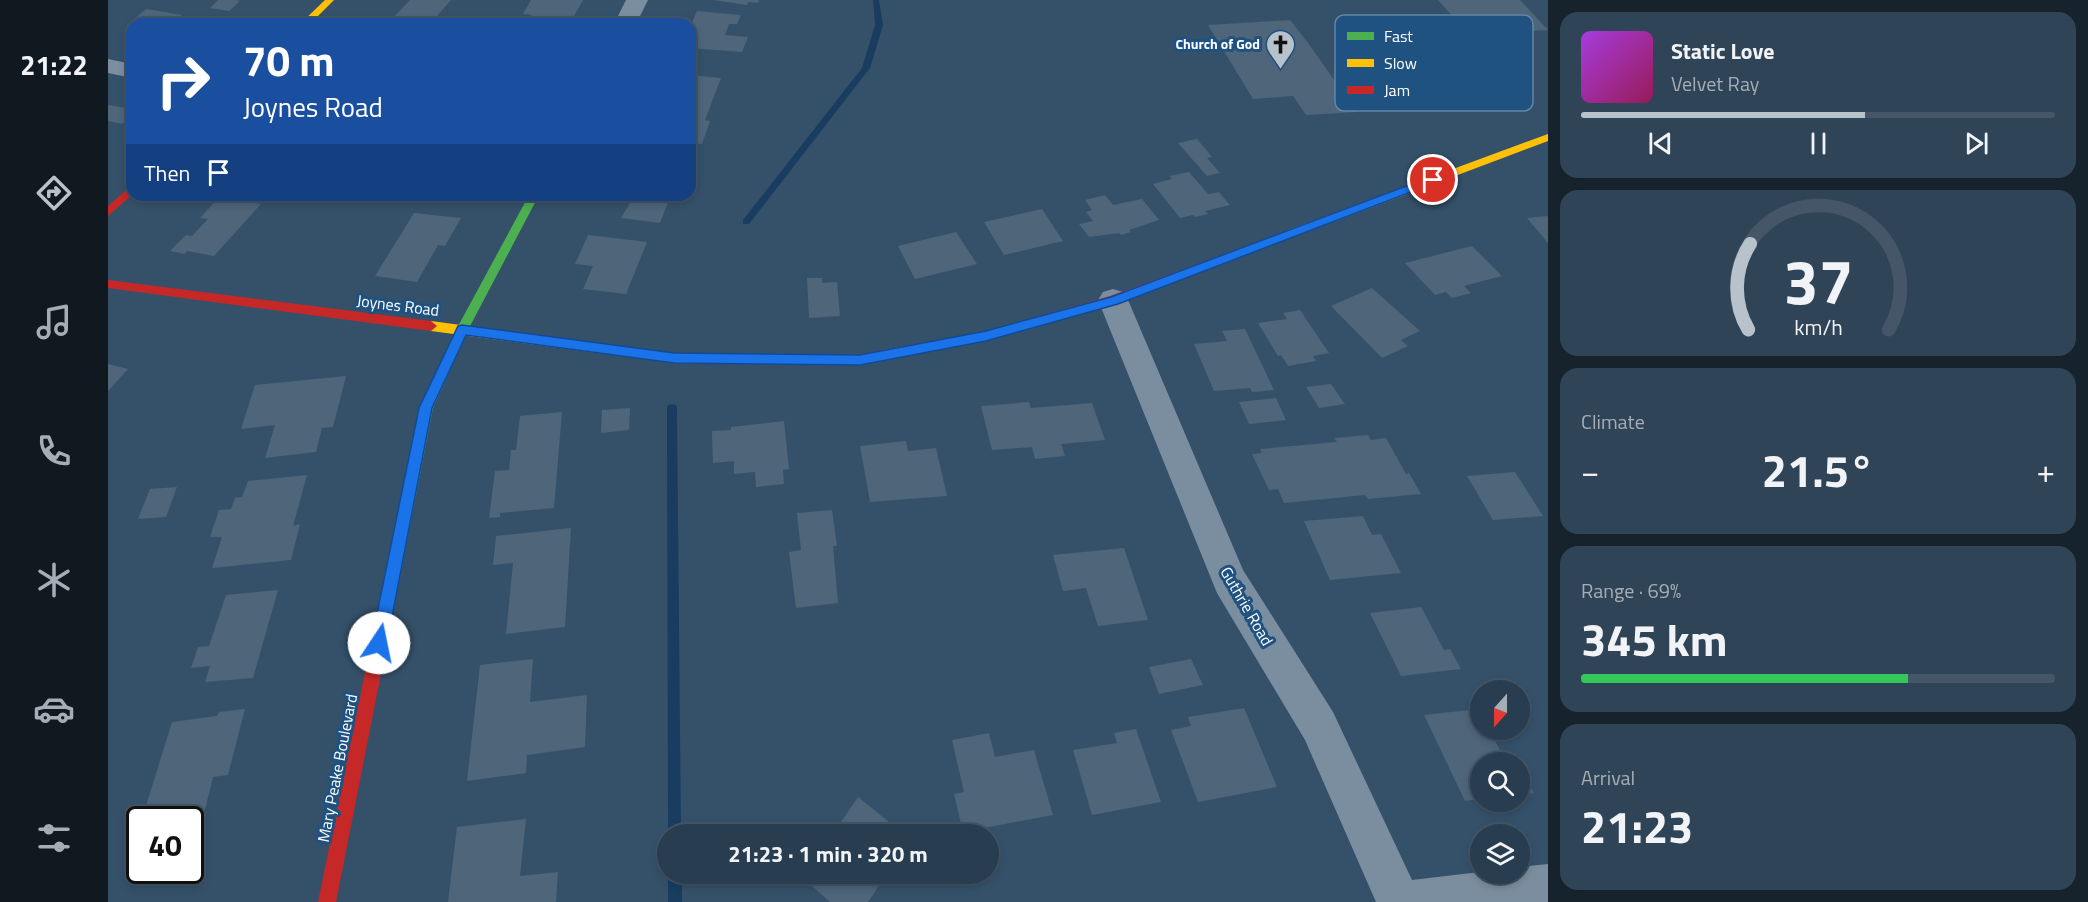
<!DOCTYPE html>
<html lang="en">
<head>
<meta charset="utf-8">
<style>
	:root { --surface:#283d50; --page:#304457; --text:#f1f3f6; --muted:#a5aeb7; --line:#445667; --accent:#b8c2cb }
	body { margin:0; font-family:"Titillium Web",sans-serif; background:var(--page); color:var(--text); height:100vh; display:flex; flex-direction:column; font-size:22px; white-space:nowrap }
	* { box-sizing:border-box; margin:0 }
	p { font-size:20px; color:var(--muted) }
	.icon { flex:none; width:33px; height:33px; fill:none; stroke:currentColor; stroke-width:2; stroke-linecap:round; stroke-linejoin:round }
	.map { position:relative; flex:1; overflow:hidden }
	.panel { display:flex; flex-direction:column; gap:12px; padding:12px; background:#16222c; width:540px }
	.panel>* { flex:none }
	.top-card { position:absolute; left:18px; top:18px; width:570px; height:183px; border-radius:18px; box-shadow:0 3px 9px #0003,0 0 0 2px var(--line); background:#1a4fa0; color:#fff; overflow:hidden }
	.needle { width:39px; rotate:201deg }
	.tools { position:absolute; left:1362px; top:680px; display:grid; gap:12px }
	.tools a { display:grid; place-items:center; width:60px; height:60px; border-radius:50%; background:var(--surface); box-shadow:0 3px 9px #0003,0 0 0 2px var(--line); font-size:30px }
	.speed { position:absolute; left:18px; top:806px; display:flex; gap:12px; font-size:30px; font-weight:700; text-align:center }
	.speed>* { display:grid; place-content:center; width:78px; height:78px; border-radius:50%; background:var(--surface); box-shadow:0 3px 9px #0003,0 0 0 2px var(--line); line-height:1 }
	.speed .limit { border:3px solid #111; border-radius:9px; background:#fff; color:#111 }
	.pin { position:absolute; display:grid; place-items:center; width:51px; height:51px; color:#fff; margin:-26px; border:3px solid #fff; border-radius:50%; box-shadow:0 2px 6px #0007 }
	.me { position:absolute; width:66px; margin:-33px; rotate:11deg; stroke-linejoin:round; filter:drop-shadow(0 0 4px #0008) }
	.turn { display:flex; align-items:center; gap:21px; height:126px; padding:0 18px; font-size:27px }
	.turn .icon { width:78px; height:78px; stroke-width:2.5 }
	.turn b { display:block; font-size:42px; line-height:51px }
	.then { display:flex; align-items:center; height:57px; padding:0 18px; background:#0003; gap:12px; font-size:22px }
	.big { font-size:45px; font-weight:700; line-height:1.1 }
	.panel .tile { flex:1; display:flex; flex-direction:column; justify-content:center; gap:9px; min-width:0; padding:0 21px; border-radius:18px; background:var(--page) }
	.panel .dial { align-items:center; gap:0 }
	.dial svg { height:156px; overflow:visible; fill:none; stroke:var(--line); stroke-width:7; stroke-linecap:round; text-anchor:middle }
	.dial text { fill:var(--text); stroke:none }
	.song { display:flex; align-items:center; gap:18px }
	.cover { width:72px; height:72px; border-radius:9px; background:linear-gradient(135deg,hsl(280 70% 55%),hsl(330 70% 35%)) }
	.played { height:6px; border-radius:3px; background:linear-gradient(90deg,var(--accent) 60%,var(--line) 60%) }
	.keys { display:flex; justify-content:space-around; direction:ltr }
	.heat { display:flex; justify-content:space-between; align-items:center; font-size:33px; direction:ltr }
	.charge { height:9px; border-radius:4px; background:linear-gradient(90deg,#34c759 69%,var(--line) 0) }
	.trip { position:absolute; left:549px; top:824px; width:342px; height:60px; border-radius:30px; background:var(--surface); box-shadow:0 3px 9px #0003,0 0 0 2px var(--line); font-weight:700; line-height:60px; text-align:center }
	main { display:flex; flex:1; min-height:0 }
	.tabs { display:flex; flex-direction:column; width:108px; justify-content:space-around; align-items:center; background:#101820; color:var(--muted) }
	.tabs .icon { width:42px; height:42px }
	.tabs .on { color:var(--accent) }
	.tabs b { font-size:27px; color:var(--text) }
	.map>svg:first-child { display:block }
</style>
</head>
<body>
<main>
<nav class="tabs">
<b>21:22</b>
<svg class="icon on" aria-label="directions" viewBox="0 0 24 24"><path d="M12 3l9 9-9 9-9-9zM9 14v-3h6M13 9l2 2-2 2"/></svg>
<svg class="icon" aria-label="music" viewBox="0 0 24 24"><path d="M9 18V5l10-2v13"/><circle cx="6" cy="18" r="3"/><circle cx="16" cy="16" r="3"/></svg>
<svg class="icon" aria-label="phone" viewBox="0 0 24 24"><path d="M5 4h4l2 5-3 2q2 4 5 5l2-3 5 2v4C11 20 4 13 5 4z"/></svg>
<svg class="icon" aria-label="climate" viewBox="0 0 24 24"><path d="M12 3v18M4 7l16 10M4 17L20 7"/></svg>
<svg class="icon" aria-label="car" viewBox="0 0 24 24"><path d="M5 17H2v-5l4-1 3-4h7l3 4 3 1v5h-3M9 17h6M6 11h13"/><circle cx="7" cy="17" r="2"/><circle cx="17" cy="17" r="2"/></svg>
<svg class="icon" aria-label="filters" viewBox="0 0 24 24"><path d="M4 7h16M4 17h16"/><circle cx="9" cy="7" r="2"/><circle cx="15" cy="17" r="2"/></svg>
</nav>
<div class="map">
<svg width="1440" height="902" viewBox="0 0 1440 902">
	<rect width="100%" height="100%" fill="#35516a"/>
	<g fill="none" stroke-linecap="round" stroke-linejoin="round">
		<!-- stream -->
		<path fill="#183d60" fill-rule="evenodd" d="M 765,0 L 771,0 L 775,25 L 762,68 L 641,224 L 635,224 L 635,220 L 754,68 L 767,25 Z
			M 564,404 L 568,405 L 569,408 L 573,834 L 560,835 L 559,408 L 560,405 Z
			M 560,873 L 574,873 L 574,902 L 560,902 Z"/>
	</g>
	<!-- building -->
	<path fill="#4e657a" d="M 110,0 L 129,0 L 132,1 L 121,11 L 102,8 Z
		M 302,0 L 343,0 L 322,24 L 279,24 Z
		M 423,0 L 475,0 L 465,18 L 457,17 L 454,24 L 418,24 L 424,15 L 415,14 Z
		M 606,0 L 651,0 L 650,3 L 640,2 L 639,5 Z
		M 1330,0 L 1412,0 L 1440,30 L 1422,31 L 1424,33 L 1361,35 Z
		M 38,9 L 74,15 L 66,22 L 72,24 L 27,24 L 31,21 L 25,20 Z
		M 589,11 L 633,15 L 629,24 L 621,24 L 617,35 L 640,37 L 634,52 L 582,48 L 582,27 Z
		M 1182,20 L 1200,43 L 1249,112 L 1198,115 L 1185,96 L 1145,99 L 1100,25 Z
		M 582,75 L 613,78 L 597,120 L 602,121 L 594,144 L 582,143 Z
		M 0,105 L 24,109 L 24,115 L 14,124 L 0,121 Z
		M 1089,139 L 1104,157 L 1099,158 L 1112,173 L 1099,176 L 1070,143 Z
		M 1081,172 L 1100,194 L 1111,192 L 1122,205 L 1097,211 L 1100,214 L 1087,217 L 1085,215 L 1072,218 L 1045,184 L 1064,179 L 1062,176 Z
		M 113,195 L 153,204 L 106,256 L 79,251 L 77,254 L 62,251 L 78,235 L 84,236 L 100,219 L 92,218 Z
		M 519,195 L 563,195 L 552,223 L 513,218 L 522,203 L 516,202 Z
		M 997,195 L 1005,205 L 1034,199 L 1051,220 L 1021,230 L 1023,232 L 1013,235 L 1011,233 L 981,237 L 971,224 L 985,221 L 978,212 L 984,210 L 977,200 Z
		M 934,209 L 955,241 L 896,255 L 876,222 Z
		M 306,213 L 353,218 L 337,246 L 330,245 L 309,282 L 267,276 Z
		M 1440,216 L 1440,243 L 1419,218 Z
		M 848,232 L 869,264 L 807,279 L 790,246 Z
		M 480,235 L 539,242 L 518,294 L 475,289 L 485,266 L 467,264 Z
		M 1364,246 L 1394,276 L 1356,286 L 1363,293 L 1344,298 L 1338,292 L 1327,295 L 1297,263 Z
		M 699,278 L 714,278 L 714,283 L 729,282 L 732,316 L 701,318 Z
		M 1264,288 L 1312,331 L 1293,340 L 1300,346 L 1274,358 L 1223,306 Z
		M 1192,310 L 1221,353 L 1205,356 L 1208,361 L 1180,366 L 1173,355 L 1170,356 L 1150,323 L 1179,319 L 1175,313 Z
		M 1137,329 L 1166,390 L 1144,392 L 1142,388 L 1106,391 L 1086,344 L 1119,341 L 1114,331 Z
		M 0,364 L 20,369 L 0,391 Z
		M 238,376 L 225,427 L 214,428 L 208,452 L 157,458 L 167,425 L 133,429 L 147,385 Z
		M 1223,384 L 1237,404 L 1211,408 L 1198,387 Z
		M 1168,398 L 1178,420 L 1141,424 L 1131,402 Z
		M 921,402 L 923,408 L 984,403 L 997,440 L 953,444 L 957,456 L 927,459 L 924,447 L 884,450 L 873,406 Z
		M 522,408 L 521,430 L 493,433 L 494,410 Z
		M 454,412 L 446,508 L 392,513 L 392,517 L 381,518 L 387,471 L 401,470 L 403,450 L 408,450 L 412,416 Z
		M 676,421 L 681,469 L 675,470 L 676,484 L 648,487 L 647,472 L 626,474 L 626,461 L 605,463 L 604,431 L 623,430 L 623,427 Z
		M 1260,435 L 1263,440 L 1278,438 L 1298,474 L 1301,473 L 1313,494 L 1260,499 L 1257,495 L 1176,503 L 1170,489 L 1161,490 L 1144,454 L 1154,453 L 1152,449 L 1229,442 L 1226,438 Z
		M 798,441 L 800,451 L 828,448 L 839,496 L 762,502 L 752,446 Z
		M 1407,472 L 1435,516 L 1385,520 L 1359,476 Z
		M 199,475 L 185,526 L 192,524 L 183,560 L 104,568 L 114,537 L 102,537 L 111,510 L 123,509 L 127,498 L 134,497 L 140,481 Z
		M 69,487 L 58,517 L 30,519 L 42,489 Z
		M 724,510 L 729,546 L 725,546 L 730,603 L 688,608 L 681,552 L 693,550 L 689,513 Z
		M 1255,516 L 1264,535 L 1273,534 L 1293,573 L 1222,580 L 1196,521 Z
		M 463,528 L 457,627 L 398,634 L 405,563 L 385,565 L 388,536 Z
		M 1016,548 L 1040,620 L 990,626 L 978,588 L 955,591 L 945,555 Z
		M 170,590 L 145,678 L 97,682 L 102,666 L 83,668 L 90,647 L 101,646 L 118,595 Z
		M 1313,607 L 1336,650 L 1342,649 L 1353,669 L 1293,676 L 1262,613 Z
		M 425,659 L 422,702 L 479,695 L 477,747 L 419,755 L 418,773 L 359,781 L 372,665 Z
		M 1083,659 L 1095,685 L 1051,694 L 1041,667 Z
		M 1136,708 L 1169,787 L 1090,802 L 1063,730 L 1083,726 L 1080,717 Z
		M 137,709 L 120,775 L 105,777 L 93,826 L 82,827 L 82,819 L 34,819 L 64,722 L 109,716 L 111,712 Z
		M 1371,709 L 1372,729 L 1381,729 L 1398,762 L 1372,762 L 1372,799 L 1357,801 L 1316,715 Z
		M 1028,729 L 1053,802 L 984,815 L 965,750 L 1009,743 L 1006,733 Z
		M 881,733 L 887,757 L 926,750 L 945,815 L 855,832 L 846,794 L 856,792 L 844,740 Z
		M 1412,769 L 1414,769 L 1426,793 L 1412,795 Z
		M 750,797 L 796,834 L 725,834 Z
		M 418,819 L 412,876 L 450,872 L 448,902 L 340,902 L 349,827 Z
		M 698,873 L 779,873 L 760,902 L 722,902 L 695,878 Z"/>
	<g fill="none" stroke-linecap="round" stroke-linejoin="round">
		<!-- street -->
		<path fill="#7b8ea0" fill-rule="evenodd" d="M 518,0 L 540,0 L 528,24 L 506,24 Z
			M 0,59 L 24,64 L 24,78 L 0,73 Z
			M 1005,289 L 1015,292 L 1020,300 L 1135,570 L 1225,712 L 1304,880 L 1372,872 L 1412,873 L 1412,867 L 1440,864 L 1440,902 L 1268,902 L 1197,740 L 1109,593 L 990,300 L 995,292 Z"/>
		<!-- fast -->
		<path fill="#4caf50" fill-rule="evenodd" d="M 421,195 L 431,195 L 360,330 L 325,408 L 281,633 L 278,638 L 273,641 L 268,638 L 265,633 L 311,408 L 348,330 Z"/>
		<!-- slow -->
		<path fill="#ffc107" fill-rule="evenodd" d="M 217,0 L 226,0 L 202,24 L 192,24 Z
			M 1440,134 L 1440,141 L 1188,236 L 1180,236 L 1178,233 L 1180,230 Z
			M 323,321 L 566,353 L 752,355 L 797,346 L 803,351 L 797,356 L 752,365 L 566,363 L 323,331 L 317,326 Z"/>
		<!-- jam -->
		<path fill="#c62828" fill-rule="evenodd" d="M 24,185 L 24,195 L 0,216 L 0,206 Z
			M 1184,229 L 1188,230 L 1188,236 L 1005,305 L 878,341 L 797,356 L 791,351 L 797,346 L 878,331 L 1002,296 Z
			M 0,280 L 323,321 L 329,326 L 323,331 L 0,288 Z
			M 273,625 L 278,628 L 281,633 L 228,902 L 210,902 L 265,633 L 268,628 Z"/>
	</g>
	<!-- route -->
	<path fill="#1a73e8" stroke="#114b97" stroke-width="1.5" d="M 1325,176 L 1330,180 L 1329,182 L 1010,304 L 878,341 L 752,365 L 566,363 L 358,335 L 324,408 L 279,643 L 277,649 L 271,651 L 266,649 L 263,643 L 311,408 L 350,326 L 354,325 L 566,353 L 752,355 L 878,331 L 1003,297 Z"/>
	<!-- icons -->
	<defs>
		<symbol id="church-pin" viewBox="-11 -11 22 30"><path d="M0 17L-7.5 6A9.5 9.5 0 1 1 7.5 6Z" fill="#b8c2cb" stroke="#1f5280"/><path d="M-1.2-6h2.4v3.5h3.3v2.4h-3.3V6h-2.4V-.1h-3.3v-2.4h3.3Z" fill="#111"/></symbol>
	</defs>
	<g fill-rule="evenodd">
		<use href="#church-pin" x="1156" y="28" width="33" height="45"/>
	</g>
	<g text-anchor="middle" stroke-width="6" stroke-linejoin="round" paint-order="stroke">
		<!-- far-poi labels -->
		<g font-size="14" font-weight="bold" fill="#fff" stroke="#1f5280" text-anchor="end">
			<text x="1152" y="49">Church of God</text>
		</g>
		<!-- street labels -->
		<g font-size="16" fill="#fff" stroke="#1f5280">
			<text transform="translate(290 305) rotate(7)" y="6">Joynes Road</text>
			<text transform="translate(1139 606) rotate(60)" y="6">Guthrie Road</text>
			<text transform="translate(229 768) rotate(-79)" y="6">Mary Peake Boulevard</text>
		</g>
	</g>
	<!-- legend -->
	<rect x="1227" y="15" width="198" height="96" rx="9" fill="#1f5280" stroke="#6286a6" stroke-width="1.5"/>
	<rect x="1239" y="32" width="27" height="8" fill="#4caf50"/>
	<rect x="1239" y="59" width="27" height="8" fill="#ffc107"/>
	<rect x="1239" y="86" width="27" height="8" fill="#c62828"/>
	<g font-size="16" fill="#fff">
		<text x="1276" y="42">Fast</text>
		<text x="1276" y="69">Slow</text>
		<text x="1276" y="96">Jam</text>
	</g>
</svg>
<div class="tools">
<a><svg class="needle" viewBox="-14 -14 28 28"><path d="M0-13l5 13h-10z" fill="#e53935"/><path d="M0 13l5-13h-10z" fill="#a5aeb7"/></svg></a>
<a><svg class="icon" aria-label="search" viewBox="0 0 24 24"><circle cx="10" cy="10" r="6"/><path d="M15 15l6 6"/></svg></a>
<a><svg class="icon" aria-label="layers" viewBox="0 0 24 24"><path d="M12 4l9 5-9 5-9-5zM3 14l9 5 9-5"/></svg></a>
</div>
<div class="speed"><div class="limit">40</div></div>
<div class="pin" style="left:1325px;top:180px;background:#d93025"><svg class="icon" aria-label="arrive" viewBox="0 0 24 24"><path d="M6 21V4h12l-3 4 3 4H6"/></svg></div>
<svg class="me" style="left:271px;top:643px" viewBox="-20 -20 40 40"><circle r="19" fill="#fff"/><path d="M0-13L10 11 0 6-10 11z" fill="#1a73e8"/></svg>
<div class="trip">21:23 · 1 min · 320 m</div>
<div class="top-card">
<div class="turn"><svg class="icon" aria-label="right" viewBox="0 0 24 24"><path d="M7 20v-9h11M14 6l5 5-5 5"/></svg><div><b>70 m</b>Joynes Road</div></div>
<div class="then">Then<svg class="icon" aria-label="arrive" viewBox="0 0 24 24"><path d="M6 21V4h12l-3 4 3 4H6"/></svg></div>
</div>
</div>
<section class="panel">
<div class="tile">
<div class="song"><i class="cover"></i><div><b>Static Love</b><p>Velvet Ray</p></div></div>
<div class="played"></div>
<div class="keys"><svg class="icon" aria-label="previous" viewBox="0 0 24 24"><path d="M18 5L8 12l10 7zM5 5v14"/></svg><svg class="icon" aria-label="pause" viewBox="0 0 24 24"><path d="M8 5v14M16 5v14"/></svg><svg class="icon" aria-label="next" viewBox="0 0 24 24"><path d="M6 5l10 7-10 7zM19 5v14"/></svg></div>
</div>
<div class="tile dial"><svg viewBox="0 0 100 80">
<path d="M14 69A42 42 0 1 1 86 69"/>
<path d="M14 69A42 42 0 0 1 15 25" stroke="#b8c2cb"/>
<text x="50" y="56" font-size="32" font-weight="700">37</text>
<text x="50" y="72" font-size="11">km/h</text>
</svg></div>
<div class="tile"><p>Climate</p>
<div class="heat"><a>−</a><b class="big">21.5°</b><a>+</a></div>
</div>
<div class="tile"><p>Range · 69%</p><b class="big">345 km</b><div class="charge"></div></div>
<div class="tile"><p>Arrival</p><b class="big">21:23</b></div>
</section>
</main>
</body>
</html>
